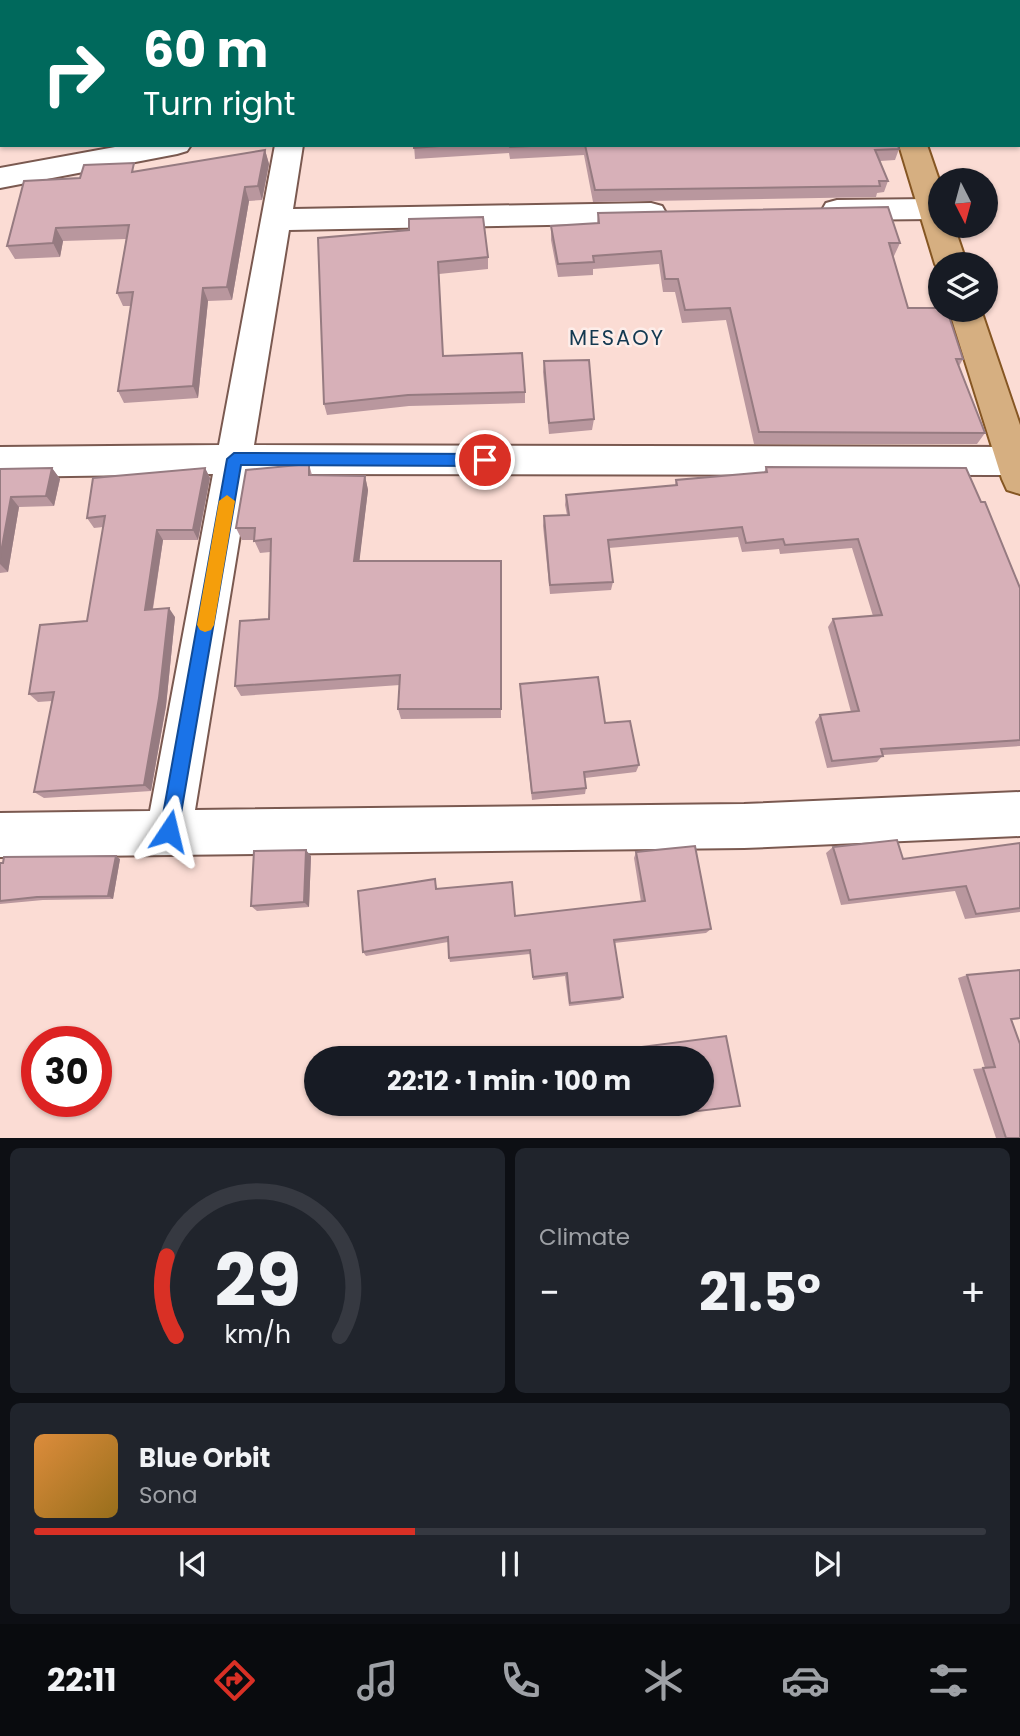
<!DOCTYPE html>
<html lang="en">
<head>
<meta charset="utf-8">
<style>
	:root { --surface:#171b24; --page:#20242c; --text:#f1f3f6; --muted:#9ea1a6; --line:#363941; --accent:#d93025 }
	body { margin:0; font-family:Poppins,sans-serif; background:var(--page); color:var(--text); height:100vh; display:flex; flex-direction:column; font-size:26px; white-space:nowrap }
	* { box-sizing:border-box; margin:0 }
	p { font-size:23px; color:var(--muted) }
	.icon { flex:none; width:38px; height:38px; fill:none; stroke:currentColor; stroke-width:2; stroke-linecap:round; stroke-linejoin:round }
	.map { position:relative; height:1138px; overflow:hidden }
	.sheet { display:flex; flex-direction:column; gap:10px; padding:10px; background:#0d0f14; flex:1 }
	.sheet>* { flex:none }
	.hud { position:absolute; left:0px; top:0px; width:1020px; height:147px; box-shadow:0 2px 5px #0004; background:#00695c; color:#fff; overflow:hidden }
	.needle { width:46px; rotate:174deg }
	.buttons { position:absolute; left:928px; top:168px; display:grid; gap:14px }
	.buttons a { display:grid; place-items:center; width:70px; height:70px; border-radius:50%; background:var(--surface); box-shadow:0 2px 5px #0004; font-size:35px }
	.speed { position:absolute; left:21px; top:1026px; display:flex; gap:14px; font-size:35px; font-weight:700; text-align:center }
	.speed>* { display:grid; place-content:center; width:91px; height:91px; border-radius:50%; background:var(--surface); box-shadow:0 2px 5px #0004; line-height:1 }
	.speed .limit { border:10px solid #d22; background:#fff; color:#111 }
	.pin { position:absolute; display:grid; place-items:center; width:60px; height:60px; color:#fff; margin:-30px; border:4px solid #fff; border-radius:50%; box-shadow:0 2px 7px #0007 }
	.me { position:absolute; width:77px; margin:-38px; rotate:10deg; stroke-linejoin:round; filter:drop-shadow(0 0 5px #0008) }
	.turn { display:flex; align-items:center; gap:24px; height:147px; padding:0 28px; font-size:32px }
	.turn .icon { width:91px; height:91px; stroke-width:2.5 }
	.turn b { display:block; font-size:49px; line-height:60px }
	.big { font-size:52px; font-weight:700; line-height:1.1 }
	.sheet .card { flex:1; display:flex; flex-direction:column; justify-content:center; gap:10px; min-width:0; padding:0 24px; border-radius:10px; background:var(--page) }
	.sheet .dial { align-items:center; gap:0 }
	.dial svg { height:182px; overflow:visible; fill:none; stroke:var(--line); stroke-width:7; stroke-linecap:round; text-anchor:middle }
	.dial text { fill:var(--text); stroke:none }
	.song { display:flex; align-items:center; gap:21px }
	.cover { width:84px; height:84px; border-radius:10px; background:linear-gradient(135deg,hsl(30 70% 55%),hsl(40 70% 35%)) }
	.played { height:7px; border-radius:4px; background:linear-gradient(90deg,var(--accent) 40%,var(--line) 40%) }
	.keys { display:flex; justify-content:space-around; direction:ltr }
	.heat { display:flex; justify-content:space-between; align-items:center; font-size:38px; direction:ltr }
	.sheet .tiles { flex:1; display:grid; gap:10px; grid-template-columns:1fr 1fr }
	.card:last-child { grid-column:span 2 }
	.trip { position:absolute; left:304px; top:1046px; width:410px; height:70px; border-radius:35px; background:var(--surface); box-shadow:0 2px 5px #0004; font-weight:700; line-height:70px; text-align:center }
	.tabs { display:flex; height:112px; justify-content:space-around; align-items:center; background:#090b0e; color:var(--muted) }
	.tabs .icon { width:49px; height:49px }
	.tabs .on { color:var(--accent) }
	.tabs b { font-size:32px; color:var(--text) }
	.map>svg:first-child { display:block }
</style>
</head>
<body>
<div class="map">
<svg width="1020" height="1138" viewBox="0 0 1020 1138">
	<rect width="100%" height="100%" fill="#fbdcd4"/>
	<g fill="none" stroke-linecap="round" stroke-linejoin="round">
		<defs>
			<path id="minor" d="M 126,145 L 191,145 L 187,151 L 177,154 L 0,188 L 0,168 Z
				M 275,145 L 303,145 L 293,209 L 651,203 L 662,206 L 666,213 L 662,220 L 651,223 L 289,230 L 254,445 L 1014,447 L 1020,449 L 1020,475 L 250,474 L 195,810 L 744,804 L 1020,792 L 1020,836 L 744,848 L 0,857 L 0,813 L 150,811 L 213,474 L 0,477 L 0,447 L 219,445 Z
				M 933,199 L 940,201 L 940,217 L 933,219 L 837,220 L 826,217 L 822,210 L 826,203 L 837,200 Z"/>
			<path id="major" d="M 899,145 L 927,145 L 940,183 L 940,226 L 954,226 L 967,264 L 940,264 L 940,271 L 935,264 Z
				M 949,310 L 981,310 L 1020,425 L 1020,494 L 1007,490 L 1002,479 Z"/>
		</defs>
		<!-- minor casing -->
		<use href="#minor" stroke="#7a5950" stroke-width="4"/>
		<!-- major casing -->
		<use href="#major" stroke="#855623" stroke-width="4"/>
		<!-- minor -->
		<use href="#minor" fill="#fff" fill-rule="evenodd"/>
		<!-- major -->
		<use href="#major" fill="#d6af81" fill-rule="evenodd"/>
	</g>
	<!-- wall -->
	<path fill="#b9979e" d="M 627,0 L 1017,0 L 1020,3 L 1020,49 L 1018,46 L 1018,2 L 627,2 Z
		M 414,145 L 898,145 L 899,149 L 895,160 L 880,161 L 888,181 L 884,192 L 877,193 L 876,197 L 593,202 L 584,155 L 510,159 L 509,153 L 415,159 Z
		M 265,150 L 269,164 L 262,200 L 249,201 L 232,300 L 208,301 L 198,398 L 124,403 L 118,391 L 131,306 L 123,306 L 117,293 L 126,239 L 63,241 L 60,257 L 15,259 L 7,246 L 80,178 L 137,171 Z
		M 598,213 L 900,243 L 894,256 L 893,256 L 908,308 L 963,359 L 959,366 L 985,433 L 977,444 L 754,444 L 726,320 L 682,323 L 675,292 L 663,292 L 659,264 L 593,269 L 593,275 L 558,277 L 551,240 L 551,226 L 597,224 Z
		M 318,238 L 488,257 L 488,269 L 439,274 L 443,356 L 525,392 L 525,403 L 409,406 L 327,415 L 324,404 Z
		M 544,361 L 594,419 L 592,430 L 549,434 L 543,372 Z
		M 309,464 L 312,475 L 365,476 L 368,490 L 359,561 L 501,561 L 501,718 L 401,719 L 398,709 L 400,685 L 241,696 L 235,686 L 269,619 L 270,552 L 260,553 L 254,540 L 242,540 L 236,528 Z
		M 766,467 L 981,502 L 1020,588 L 1020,746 L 883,755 L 877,762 L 827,768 L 815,722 L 820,715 L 851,712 L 828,627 L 833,619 L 873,616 L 852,548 L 780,554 L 779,549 L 742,552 L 738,537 L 609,548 L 613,582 L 611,590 L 550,594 L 543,526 L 544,516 L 567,515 L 565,505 L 566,495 L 675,485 L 676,480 L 764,473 Z
		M 52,468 L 60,479 L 54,506 L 19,507 L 8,572 L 0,573 L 0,469 Z
		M 205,468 L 210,478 L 198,540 L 163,540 L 153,609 L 175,617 L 166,706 L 151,791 L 44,798 L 34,792 L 52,701 L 38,702 L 29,694 L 87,621 L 103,527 L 94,528 L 87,518 Z
		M 520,684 L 605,723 L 639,765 L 636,772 L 585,778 L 586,788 L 585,794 L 532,800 L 520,692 Z
		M 1020,843 L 1020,912 L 965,919 L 955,891 L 841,905 L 826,853 L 833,847 L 903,859 Z
		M 636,852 L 711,929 L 706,933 L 614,943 L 623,997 L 620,1000 L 569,1006 L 565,976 L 533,980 L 530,954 L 450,962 L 449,958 L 448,942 L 366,956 L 363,952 L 435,879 L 437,889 L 515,916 L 641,902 L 634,858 Z
		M 311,856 L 309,907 L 257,911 L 251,906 Z
		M 120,859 L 113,899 L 43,900 L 0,904 L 0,863 Z
		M 1020,970 L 1020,1019 L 1011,1020 L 1020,1138 L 996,1138 L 973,1069 L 985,1068 L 958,978 L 967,975 Z
		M 726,1036 L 740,1106 L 674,1114 L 670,1114 L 669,1107 L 640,1110 L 639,1104 L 702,1104 L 702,1059 L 631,1059 L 630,1049 L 633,1048 Z"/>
	<!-- shaded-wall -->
	<path fill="#967b81" d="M 265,150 L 269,164 L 262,200 L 258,186 Z
		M 245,187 L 249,201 L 232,300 L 227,287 Z
		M 56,228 L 63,241 L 60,257 L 53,243 Z
		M 203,288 L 208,301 L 198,398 L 193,386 Z
		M 52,468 L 60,479 L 54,506 L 46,496 Z
		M 205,468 L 210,478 L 198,540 L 193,530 Z
		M 365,476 L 368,490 L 358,573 L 354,561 Z
		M 11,497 L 19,507 L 8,572 L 0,564 L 0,558 Z
		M 157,530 L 163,540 L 151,619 L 145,610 Z
		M 169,608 L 175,617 L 166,706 L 151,791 L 144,785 Z
		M 306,850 L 311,856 L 309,907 L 304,902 Z
		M 116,856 L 120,859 L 113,899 L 108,896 Z"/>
	<!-- building -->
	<path fill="#d7b0b8" stroke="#967b81" stroke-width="2" d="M 631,0 L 1017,0 L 1020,3 L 1020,29 L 1018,26 L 1018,2 L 632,2 Z
		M 414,145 L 453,145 L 414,148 Z
		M 509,145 L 552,145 L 510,147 Z
		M 585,145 L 898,145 L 899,149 L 875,150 L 888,181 L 879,181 L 880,186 L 595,190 Z
		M 265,150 L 258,186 L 245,187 L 227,287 L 203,288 L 193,386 L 118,391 L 133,292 L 117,293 L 129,225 L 56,228 L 53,243 L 7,246 L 24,181 L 80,178 L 84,165 L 134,163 L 132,172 Z
		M 888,207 L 900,243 L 889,243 L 908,308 L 940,308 L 940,310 L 947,310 L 963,359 L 956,359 L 985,433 L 759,432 L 730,308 L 685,310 L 678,279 L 665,279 L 661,251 L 593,256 L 594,262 L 558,264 L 551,226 L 599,223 L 598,213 Z
		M 483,217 L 488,257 L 438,262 L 443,356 L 522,353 L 525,392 L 408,395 L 324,404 L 318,238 L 409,230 L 409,219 Z
		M 589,360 L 594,419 L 549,423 L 544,361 Z
		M 309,464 L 309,475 L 365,476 L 354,561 L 501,561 L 501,709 L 398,709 L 400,675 L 235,686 L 240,621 L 269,619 L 271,539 L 254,541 L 255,528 L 236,528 L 246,470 Z
		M 766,467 L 966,468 L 981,502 L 985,502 L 1020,588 L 1020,740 L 881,749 L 883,756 L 832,761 L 820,715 L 859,711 L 833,619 L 882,615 L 858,539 L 785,545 L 783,539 L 746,543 L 742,527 L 608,540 L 613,582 L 550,585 L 544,516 L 569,515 L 566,495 L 677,485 L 676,480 L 767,472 Z
		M 52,468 L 46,496 L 11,497 L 0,558 L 0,469 Z
		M 205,468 L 193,530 L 157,530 L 145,610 L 169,608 L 159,698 L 144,785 L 34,792 L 54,692 L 29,694 L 40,625 L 87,621 L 105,516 L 87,518 L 93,478 Z
		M 598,677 L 605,723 L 630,721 L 639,765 L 584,772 L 586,788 L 532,793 L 520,684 Z
		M 897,840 L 903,859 L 1020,843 L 1020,908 L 976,914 L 966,886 L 849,900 L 833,847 Z
		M 695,846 L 711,929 L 614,940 L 623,997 L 570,1003 L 567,973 L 533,977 L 530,950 L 449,958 L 448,937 L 363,952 L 358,891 L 435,879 L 436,889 L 512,882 L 515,916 L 645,901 L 636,852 Z
		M 306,850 L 304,902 L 251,906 L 254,851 Z
		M 116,856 L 108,896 L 37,897 L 0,901 L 0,863 L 3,863 L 4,857 Z
		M 1020,970 L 1020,1018 L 1011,1019 L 1020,1044 L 1020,1138 L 1006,1138 L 983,1068 L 995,1067 L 967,975 Z
		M 726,1036 L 740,1106 L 674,1114 L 673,1106 L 643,1110 L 642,1104 L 702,1104 L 702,1059 L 634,1059 L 633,1048 Z"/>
	<!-- route -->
	<path fill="#1a73e8" stroke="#114b97" stroke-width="2" d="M 234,453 L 485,454 L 493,460 L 485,466 L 241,465 L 178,831 L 176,838 L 169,840 L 163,838 L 160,831 L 227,459 Z"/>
	<!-- slow -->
	<path fill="#f59e0b" d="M 227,495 L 235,501 L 214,625 L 211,630 L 205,632 L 200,630 L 197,625 L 219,501 Z"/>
	<g text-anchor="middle" stroke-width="5" stroke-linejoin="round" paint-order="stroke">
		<!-- quarter labels -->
		<g font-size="21" letter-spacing="2" fill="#133850" stroke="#fdede9">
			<text x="617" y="345">MESAOY</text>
		</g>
	</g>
</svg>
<div class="buttons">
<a><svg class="needle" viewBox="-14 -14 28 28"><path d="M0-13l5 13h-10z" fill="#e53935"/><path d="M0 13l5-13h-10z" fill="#9ea1a6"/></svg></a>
<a><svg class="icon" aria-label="layers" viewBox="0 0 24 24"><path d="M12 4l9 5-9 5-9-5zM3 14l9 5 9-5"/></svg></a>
</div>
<div class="speed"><div class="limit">30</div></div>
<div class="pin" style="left:485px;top:460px;background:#d93025"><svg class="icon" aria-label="arrive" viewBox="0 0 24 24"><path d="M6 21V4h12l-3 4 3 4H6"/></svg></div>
<svg class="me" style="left:169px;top:831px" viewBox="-20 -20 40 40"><path d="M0-17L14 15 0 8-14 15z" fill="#1a73e8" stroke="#fff" stroke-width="4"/></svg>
<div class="trip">22:12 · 1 min · 100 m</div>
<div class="hud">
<div class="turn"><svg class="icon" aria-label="right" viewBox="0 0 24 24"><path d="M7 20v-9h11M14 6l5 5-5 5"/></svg><div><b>60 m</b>Turn right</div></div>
</div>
</div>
<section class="sheet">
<div class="tiles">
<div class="card dial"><svg viewBox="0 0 100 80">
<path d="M14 69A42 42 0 1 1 86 69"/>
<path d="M14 69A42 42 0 0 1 10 34" stroke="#d93025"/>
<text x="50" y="56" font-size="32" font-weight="700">29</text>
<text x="50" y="72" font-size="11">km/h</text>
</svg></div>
<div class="card"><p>Climate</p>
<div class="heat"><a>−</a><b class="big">21.5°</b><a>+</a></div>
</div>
<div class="card">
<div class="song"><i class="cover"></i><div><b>Blue Orbit</b><p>Sona</p></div></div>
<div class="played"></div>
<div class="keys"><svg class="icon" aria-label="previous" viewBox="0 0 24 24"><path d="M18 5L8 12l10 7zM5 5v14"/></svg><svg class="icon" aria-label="pause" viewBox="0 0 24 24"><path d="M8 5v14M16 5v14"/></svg><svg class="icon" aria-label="next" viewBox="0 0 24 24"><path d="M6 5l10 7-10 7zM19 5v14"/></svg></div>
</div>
</div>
</section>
<nav class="tabs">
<b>22:11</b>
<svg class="icon on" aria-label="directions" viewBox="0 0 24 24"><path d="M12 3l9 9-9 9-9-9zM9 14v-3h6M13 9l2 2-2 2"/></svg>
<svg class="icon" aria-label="music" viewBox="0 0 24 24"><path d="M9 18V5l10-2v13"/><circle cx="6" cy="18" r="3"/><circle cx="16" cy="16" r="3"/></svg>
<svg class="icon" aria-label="phone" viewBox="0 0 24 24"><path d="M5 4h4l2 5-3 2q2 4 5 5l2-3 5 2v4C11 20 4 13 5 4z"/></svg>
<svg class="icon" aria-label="climate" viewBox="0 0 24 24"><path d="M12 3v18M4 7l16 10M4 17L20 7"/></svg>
<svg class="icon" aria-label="car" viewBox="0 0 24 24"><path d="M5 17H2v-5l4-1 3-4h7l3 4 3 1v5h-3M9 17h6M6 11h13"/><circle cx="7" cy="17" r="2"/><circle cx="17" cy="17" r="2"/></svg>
<svg class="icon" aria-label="filters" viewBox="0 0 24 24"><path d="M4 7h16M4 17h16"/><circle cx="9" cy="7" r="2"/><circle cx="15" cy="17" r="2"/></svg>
</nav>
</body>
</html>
